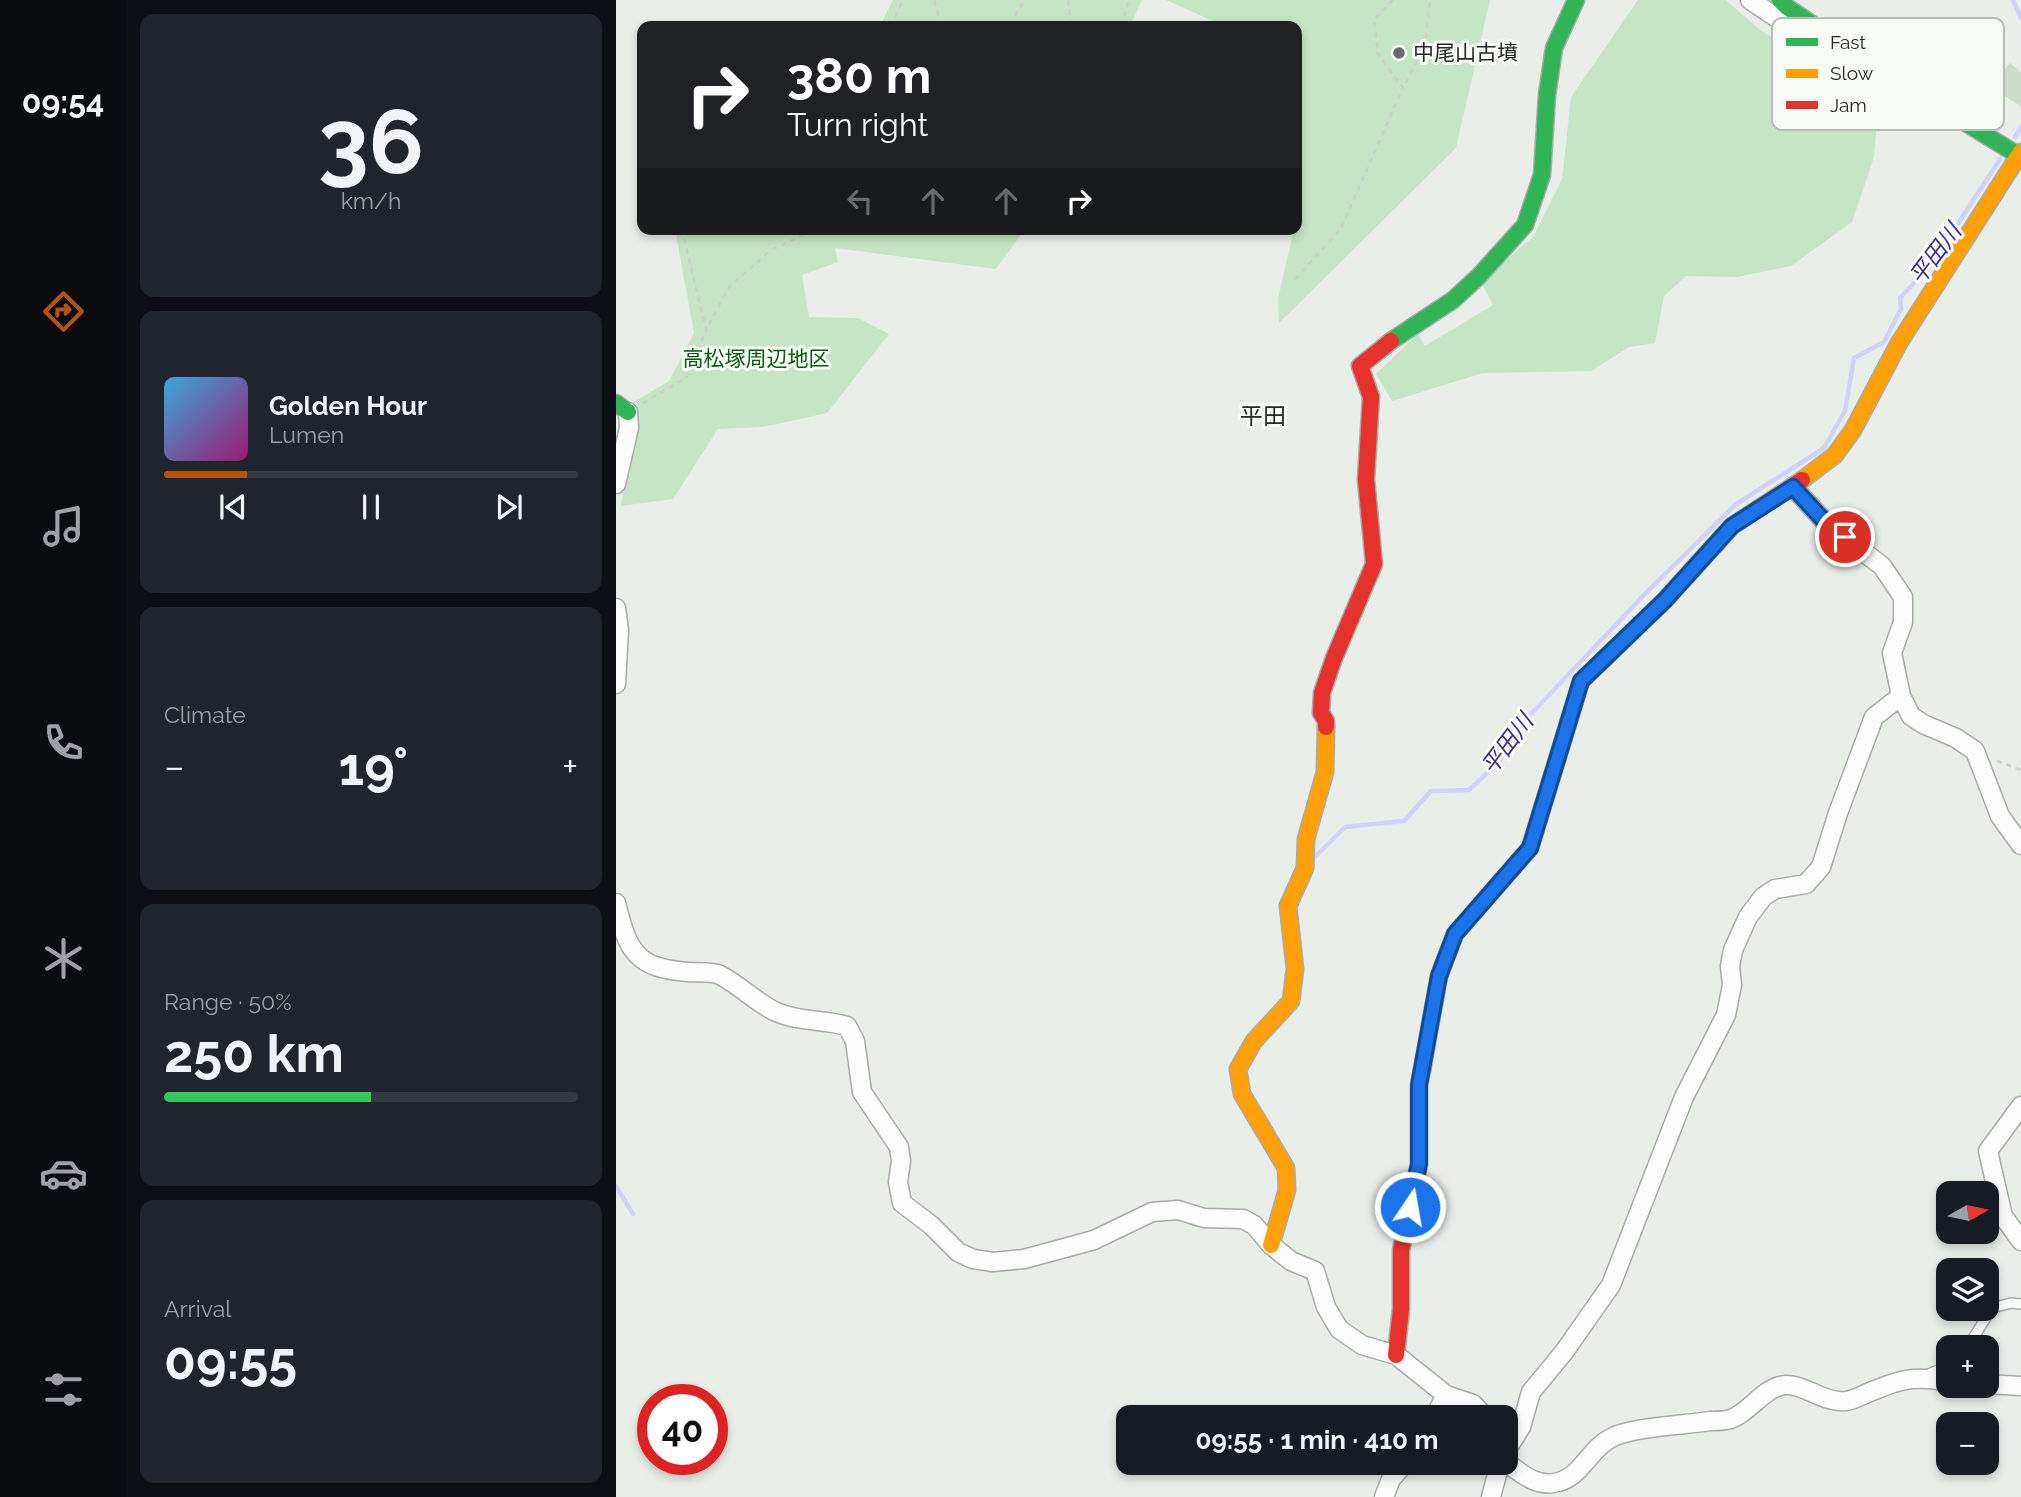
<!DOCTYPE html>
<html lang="en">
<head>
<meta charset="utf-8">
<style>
	:root { --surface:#171b24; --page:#20242c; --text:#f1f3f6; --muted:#9ea1a6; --line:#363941; --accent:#b45309 }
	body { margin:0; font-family:Raleway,"Noto Sans JP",sans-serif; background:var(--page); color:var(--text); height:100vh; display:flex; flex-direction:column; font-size:26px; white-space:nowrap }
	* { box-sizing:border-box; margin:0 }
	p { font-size:23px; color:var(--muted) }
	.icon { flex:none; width:38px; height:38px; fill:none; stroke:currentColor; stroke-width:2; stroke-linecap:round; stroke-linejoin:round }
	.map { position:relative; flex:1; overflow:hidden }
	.sheet { display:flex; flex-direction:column; gap:14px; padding:14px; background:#0d0f14; width:490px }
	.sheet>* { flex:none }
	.banner { position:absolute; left:21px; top:21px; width:665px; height:214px; border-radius:14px; box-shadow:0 4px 10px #0003; background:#202124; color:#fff; overflow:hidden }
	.needle { width:46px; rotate:81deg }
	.tools { position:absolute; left:1320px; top:1181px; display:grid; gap:14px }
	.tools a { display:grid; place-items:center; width:63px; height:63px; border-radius:14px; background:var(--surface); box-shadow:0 4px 10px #0003; font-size:35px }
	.speed { position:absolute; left:21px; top:1384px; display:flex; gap:14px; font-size:35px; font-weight:700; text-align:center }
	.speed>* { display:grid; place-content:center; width:91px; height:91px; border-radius:50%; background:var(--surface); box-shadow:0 4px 10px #0003; line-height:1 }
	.speed .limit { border:10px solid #d22; background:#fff; color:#111 }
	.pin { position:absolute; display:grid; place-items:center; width:60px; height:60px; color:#fff; margin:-30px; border:4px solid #fff; border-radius:50%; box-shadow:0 2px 7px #0007 }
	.me { position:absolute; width:77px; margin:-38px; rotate:12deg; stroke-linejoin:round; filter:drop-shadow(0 0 5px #0008) }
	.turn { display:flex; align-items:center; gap:24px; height:147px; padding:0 35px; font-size:32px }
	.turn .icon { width:91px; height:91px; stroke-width:2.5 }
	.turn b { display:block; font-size:49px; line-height:60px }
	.lanes { display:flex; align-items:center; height:66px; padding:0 35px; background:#0003; justify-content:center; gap:35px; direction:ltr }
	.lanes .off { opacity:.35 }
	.big { font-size:52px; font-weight:700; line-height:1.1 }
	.sheet .card { flex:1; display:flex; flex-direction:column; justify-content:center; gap:10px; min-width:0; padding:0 24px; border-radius:14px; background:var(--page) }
	.sheet .dial { align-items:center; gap:0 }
	.dial b { font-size:91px; line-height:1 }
	.song { display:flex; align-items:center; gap:21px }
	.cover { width:84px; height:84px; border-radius:10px; background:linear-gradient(135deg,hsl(200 70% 55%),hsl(320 70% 35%)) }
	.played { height:7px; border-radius:4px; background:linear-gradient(90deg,var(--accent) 20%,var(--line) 20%) }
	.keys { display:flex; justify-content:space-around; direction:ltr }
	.heat { display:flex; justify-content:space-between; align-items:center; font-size:38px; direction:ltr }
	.charge { height:10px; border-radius:5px; background:linear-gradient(90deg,#34c759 50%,var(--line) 0) }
	.trip { position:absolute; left:500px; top:1405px; width:402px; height:70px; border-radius:14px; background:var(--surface); box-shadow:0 4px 10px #0003; font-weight:700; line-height:70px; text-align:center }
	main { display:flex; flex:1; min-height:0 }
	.menu { display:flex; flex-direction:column; width:126px; justify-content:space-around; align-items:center; background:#090b0e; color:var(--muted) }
	.menu .icon { width:49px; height:49px }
	.menu .selected { color:var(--accent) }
	.menu b { font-size:32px; color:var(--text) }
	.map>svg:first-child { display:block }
</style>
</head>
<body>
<main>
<nav class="menu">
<b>09:54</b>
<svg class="icon selected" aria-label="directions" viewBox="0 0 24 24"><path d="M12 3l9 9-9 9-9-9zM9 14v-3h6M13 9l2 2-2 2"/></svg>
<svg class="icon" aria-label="music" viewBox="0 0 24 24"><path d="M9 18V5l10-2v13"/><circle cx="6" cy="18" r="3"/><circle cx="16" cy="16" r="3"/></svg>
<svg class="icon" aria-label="phone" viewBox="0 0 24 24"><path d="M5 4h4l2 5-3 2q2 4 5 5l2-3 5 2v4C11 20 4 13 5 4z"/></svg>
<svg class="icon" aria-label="climate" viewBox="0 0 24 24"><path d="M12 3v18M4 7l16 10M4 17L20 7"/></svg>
<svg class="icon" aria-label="car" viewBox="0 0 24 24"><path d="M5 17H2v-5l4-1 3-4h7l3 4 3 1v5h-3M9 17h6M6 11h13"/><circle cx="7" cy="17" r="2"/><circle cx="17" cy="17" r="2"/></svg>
<svg class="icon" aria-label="filters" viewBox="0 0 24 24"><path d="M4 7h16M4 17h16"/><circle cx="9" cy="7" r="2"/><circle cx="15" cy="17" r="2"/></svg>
</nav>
<section class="sheet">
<div class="card dial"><b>36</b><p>km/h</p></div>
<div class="card">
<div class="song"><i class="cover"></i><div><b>Golden Hour</b><p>Lumen</p></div></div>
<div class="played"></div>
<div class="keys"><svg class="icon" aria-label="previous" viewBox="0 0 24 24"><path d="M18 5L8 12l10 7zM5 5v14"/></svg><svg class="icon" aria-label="pause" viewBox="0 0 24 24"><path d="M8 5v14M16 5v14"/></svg><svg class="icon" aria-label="next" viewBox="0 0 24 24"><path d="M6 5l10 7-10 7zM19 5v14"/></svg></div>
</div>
<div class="card"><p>Climate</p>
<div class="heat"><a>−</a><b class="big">19°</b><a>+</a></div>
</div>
<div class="card"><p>Range · 50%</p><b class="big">250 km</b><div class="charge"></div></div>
<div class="card"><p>Arrival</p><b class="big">09:55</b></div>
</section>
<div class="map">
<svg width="1405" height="1497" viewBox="0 0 1405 1497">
	<rect width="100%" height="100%" fill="#eaeee9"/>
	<!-- green -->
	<path fill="#c6e5c4" d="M 277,0 L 526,0 L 514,26 L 264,26 Z
		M 550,0 L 874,0 L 840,148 L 663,323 L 662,299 L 678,229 L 681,229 L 683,206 L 681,186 L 681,26 L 608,26 Z
		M 1022,0 L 1110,0 L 1144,30 L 1206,68 L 1264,89 L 1258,157 L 1236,222 L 1175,266 L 1121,277 L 1070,276 L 1048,296 L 1039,343 L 1013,347 L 975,371 L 867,373 L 776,401 L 760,374 L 802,334 L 809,346 L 877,305 L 865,282 L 917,237 L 946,179 L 955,97 Z
		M 59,229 L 409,229 L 380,269 L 219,248 L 222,262 L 186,275 L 193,317 L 242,318 L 273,334 L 211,413 L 147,427 L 102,429 L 57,499 L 5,506 L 17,426 L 16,403 L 53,381 L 78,333 Z"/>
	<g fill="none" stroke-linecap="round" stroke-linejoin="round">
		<!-- stream -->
		<path stroke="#d1d2f7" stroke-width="4.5" d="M 1397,0 L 1405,18
			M 1399,137 L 1405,127
			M 699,857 L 729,827 L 788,821 L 815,791 L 853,790 L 884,761 L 894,732 L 915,714 L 1028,595 L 1119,505 L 1208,448 L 1229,411 L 1238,358 L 1268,342 L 1285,309 L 1284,298 L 1315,265 L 1384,159
			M 0,1186 L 17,1214"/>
	</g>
	<!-- building -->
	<path fill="#cdddcc" d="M 1394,63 L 1405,72 L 1405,106 L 1374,87 Z"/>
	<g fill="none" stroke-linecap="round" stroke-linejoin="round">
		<defs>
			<path id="lane" d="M 1351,1348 L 1376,1308 L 1395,1303 L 1405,1304
				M 1310,1375 L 1332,1366"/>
			<path id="street" d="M 1134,0 L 1244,73 L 1265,71
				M 0,484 L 13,428 L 12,412
				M 1177,487 L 1210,523 L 1266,566 L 1287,597 L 1287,622 L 1276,653 L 1285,696 L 1295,716 L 1307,724 L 1340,738 L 1359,751 L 1384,816 L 1405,845
				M 0,608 L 3,630 L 0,684
				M 0,903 C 12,951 19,968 72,972 C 82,973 96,971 104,975 C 123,985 139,1001 158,1011 C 181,1022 207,1019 231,1026 L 239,1041 L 246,1092 L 283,1147 L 285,1161 L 282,1182 L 286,1203 L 315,1225 L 342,1252 L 357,1259 L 377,1262 L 408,1259 L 478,1240 L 536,1212 L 562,1210 L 588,1218 L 627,1219 L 638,1225 L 655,1245 L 675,1261 L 699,1271 L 710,1307 L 723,1329 L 746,1345 L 780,1355 L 830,1395 L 857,1404 L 870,1418
				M 1405,1106 L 1372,1151 L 1387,1216 L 1405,1241
				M 1370,1384 L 1405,1386
				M 818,1418 L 830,1395
				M 891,1449 L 905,1427 L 915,1392 L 948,1352 L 995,1285 L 1068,1097 L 1110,1015 L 1116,985 L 1114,966 L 1117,950 L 1132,917 L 1147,897 L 1159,889 L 1190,884 L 1205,867 L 1222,813 L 1258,717 L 1285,696
				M 891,1463 C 905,1473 919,1486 938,1483 C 965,1479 972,1450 995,1438 C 1015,1427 1069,1425 1094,1421 C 1101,1421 1109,1421 1115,1419 C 1134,1412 1145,1391 1164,1386 C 1184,1380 1207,1404 1230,1401 C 1239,1400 1250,1393 1259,1390 C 1290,1377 1300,1377 1332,1381
				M 768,1497 L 775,1479 L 789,1463
				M 875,1497 L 884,1463"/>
			<path id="fast" d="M 1164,0 L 1171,7 L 1265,71 L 1405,157
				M 775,341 L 837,300 L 863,276 L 909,225 L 926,175 L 931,95 L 938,48 L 960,0
				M 0,403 L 12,412"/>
			<path id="slow" d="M 1186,480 L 1219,455 L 1237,430 L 1283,343 L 1405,152
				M 806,1070 L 823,976 L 839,934 L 914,848 L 965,681 L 988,659
				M 655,1245 L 671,1190 L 670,1168 L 626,1094 L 622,1069 L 638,1041 L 675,1001 L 679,969 L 672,906 L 689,868 L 690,839 L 709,772 L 710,727"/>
			<path id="jam" d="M 988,659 L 1049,600 L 1116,526 L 1186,480
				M 710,727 L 710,721 L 705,713 L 706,693 L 718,658 L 758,564 L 750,479 L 755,397 L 744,366 L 775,341
				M 780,1355 L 785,1309 L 785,1250 L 803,1164 L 803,1085 L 806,1070"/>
		</defs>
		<!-- lane casing -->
		<use href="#lane" stroke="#a7aaa7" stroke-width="12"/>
		<!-- street casing -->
		<use href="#street" stroke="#a7aaa7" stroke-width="21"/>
		<!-- fast casing -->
		<use href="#fast" stroke="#a7aaa7" stroke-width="19"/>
		<!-- slow casing -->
		<use href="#slow" stroke="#a7aaa7" stroke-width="19"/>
		<!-- jam casing -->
		<use href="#jam" stroke="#a7aaa7" stroke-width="19"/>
		<!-- path -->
		<path stroke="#cecece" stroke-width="2.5" stroke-dasharray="5 5" stroke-linecap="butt" d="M 452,0 L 455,26
			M 777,0 L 758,20 L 762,54 L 787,88 L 809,46 L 814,0
			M 275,26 L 287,0
			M 300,26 L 324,21 L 318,0
			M 399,26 L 400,13 L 409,0
			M 505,26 L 513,0
			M 66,229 L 90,330 L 113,287 L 155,250 L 200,229
			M 679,279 L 724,230 L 787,88
			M 27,403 L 70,378 L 90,330
			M 1381,761 L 1405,770"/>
		<!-- lane -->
		<use href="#lane" stroke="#fcfcfc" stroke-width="9"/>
		<!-- street -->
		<use href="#street" stroke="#fcfcfc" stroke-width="18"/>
		<!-- fast -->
		<use href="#fast" stroke="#30b455" stroke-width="16"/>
		<!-- slow -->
		<use href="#slow" stroke="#ff9f0a" stroke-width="16"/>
		<!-- jam -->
		<use href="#jam" stroke="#e5322d" stroke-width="16"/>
	</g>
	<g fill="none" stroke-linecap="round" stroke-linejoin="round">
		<defs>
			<path id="route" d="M 794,1207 L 803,1164 L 803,1085 L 823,976 L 839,934 L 914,848 L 965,681 L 1049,600 L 1116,526 L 1177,487 L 1210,523 L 1229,537"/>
		</defs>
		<!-- route casing -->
		<use href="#route" stroke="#114b97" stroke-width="18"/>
		<!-- route -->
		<use href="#route" stroke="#1a73e8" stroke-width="12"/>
	</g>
	<!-- markers -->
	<circle fill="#6b6d6a" stroke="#f6fcf5" stroke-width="2.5" cx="783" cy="53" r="7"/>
	<g text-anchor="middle" stroke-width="6" stroke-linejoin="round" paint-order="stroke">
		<!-- poi labels -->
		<g font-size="21" fill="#262826" stroke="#f6fcf5" text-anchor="start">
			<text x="797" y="60">中尾山古墳</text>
		</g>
		<!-- park labels -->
		<g font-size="21" fill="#09580d" stroke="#f6fcf5">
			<text x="140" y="366">高松塚周辺地区</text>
		</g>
		<!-- water labels -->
		<g font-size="23" font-style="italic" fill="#3e298f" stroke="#f6fcf5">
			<text transform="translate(1319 254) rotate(-53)" y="8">平田川</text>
			<text transform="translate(891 744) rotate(-53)" y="8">平田川</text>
		</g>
		<!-- neighbourhood labels -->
		<g font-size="23" fill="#262826" stroke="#f6fcf5">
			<text x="647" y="424">平田</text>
		</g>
	</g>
	<!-- legend -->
	<rect x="1156" y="18" width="232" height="112" rx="10" fill="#f6fcf5" stroke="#b8bcb7" stroke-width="2"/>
	<rect x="1170" y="38" width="32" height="8" fill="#30b455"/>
	<rect x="1170" y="69" width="32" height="9" fill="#ff9f0a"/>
	<rect x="1170" y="101" width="32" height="8" fill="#e5322d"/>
	<g font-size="19" fill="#262826">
		<text x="1214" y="49">Fast</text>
		<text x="1214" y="80">Slow</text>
		<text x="1214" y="112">Jam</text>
	</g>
</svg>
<div class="tools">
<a><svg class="needle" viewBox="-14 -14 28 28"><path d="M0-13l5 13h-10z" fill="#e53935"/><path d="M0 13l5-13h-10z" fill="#9ea1a6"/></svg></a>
<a><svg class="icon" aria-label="layers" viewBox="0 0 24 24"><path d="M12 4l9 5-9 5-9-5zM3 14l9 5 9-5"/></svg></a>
<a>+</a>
<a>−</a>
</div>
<div class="speed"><div class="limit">40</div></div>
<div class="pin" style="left:1229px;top:537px;background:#d93025"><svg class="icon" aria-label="arrive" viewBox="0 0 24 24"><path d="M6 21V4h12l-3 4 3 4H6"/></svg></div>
<svg class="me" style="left:794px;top:1207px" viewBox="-20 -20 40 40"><circle r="17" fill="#1a73e8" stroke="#fff" stroke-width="3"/><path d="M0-11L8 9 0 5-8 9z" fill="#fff"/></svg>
<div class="trip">09:55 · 1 min · 410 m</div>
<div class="banner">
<div class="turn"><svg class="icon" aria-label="right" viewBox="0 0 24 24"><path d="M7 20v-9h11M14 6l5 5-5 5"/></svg><div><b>380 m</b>Turn right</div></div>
<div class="lanes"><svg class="icon off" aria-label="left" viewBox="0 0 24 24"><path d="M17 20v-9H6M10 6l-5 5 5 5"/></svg><svg class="icon off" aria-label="ahead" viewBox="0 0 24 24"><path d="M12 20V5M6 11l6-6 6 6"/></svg><svg class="icon off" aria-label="ahead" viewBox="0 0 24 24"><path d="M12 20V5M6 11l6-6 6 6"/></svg><svg class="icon" aria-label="right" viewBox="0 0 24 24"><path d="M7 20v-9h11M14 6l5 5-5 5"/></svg></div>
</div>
</div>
</main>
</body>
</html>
